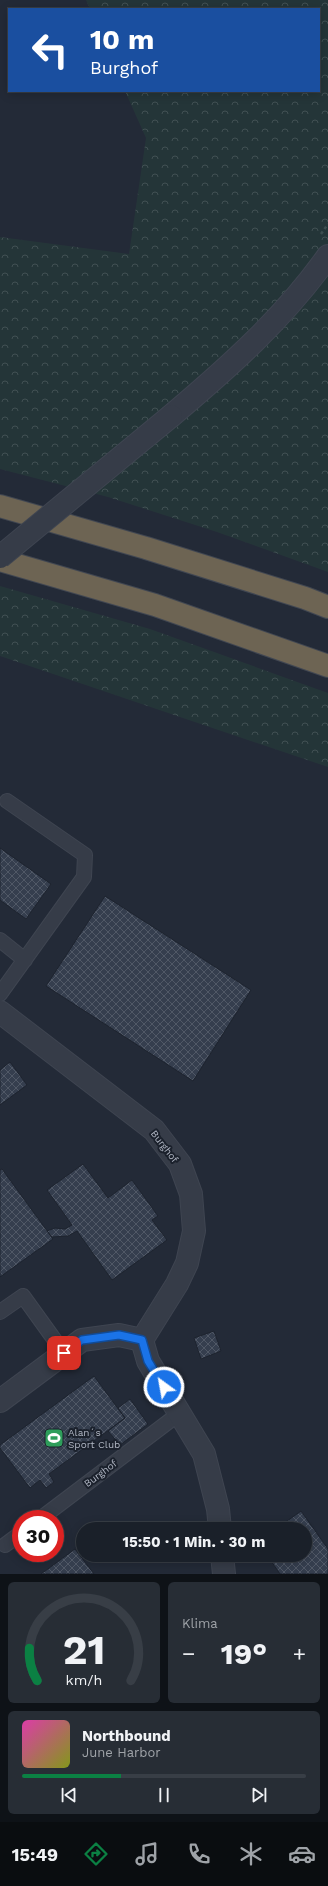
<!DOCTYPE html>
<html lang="de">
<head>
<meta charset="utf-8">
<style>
	:root { --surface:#1a2029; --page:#272d35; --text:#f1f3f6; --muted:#9fa3a8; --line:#383e46; --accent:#0b8043 }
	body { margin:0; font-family:"Work Sans",sans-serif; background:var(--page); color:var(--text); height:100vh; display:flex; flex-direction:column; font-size:15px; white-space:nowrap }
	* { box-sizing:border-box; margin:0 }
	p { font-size:13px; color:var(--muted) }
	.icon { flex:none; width:22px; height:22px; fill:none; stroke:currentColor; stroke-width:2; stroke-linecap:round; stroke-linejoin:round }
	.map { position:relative; height:1574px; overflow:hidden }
	.sheet { display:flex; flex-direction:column; gap:8px; padding:8px; background:#0e1217; flex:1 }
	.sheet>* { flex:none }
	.top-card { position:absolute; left:8px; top:8px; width:312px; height:84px; border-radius:0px; box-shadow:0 2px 10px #0003,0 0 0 1px var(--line); background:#1a4fa0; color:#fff; overflow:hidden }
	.speed { position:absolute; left:12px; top:1510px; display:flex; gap:8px; font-size:20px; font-weight:700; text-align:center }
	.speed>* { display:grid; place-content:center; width:52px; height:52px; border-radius:50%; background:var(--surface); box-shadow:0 2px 10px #0003,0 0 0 1px var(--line); line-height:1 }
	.speed .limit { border:6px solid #d22; background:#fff; color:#111 }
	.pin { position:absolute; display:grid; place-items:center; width:34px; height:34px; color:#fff; margin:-17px; border-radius:8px; box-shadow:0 2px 6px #0006 }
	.me { position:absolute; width:44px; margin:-22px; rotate:328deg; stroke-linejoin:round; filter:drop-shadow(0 0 3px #0008) }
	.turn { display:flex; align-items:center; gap:14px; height:84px; padding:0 16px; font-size:18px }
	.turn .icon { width:52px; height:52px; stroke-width:2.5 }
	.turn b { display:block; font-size:28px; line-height:34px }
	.big { font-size:30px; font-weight:700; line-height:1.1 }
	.sheet .widget { flex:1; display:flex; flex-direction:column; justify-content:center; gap:6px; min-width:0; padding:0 14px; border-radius:6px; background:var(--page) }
	.sheet .dial { align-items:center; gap:0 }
	.dial svg { height:104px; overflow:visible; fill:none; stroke:var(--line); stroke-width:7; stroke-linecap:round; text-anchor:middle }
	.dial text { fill:var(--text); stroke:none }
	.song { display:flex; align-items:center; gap:12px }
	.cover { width:48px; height:48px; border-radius:6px; background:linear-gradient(135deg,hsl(320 70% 55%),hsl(70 70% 35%)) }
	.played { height:4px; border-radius:2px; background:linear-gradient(90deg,var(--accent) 35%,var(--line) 35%) }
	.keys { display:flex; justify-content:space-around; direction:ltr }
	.heat { display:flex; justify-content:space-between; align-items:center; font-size:22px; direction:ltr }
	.sheet .tiles { flex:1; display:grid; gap:8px; grid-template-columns:1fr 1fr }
	.widget:last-child { grid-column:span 2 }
	.trip { position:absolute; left:76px; top:1522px; width:236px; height:40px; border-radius:20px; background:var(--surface); box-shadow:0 2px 10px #0003,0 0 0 1px var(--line); font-weight:700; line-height:40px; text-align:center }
	.tab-bar { display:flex; height:64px; justify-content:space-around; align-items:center; background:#0a0d10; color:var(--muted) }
	.tab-bar .icon { width:28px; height:28px }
	.tab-bar .on { color:var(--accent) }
	.tab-bar b { font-size:18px; color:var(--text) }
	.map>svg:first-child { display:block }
</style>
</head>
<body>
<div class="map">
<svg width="328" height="1574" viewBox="0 0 328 1574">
	<defs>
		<pattern id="forest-crowns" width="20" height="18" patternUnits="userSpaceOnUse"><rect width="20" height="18" fill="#243538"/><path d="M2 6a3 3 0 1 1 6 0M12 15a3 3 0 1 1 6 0" fill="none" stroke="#415053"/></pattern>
		<pattern id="building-cross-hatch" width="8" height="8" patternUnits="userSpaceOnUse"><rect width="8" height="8" fill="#353e4e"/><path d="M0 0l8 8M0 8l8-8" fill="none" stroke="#505866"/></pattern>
	</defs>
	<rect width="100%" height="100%" fill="#232a37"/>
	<!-- forest -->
	<path fill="url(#forest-crowns)" d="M 86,0 L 328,0 L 328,572 L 217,532 L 108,497 L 0,469 L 0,237 L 129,254 L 146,138 L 125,91 L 319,91 L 319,9 L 90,9 Z
		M 0,586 L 150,629 L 328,693 L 328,767 L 0,656 Z"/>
	<!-- building -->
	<path fill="url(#building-cross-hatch)" stroke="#1d232e" d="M 0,848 L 51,884 L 26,919 L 0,900 Z
		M 105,896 L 251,990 L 193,1081 L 46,986 Z
		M 10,1062 L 27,1085 L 0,1105 L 0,1070 Z
		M 83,1164 L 108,1198 L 132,1180 L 158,1216 L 152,1220 L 167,1240 L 112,1280 L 77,1231 L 68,1236 L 52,1237 L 47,1231 L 55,1228 L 65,1229 L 72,1225 L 47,1190 Z
		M 2,1169 L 53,1239 L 0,1277 L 0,1170 Z
		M 214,1331 L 221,1351 L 201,1359 L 194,1338 Z
		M 94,1376 L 125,1418 L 49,1474 L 54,1482 L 46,1488 L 40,1480 L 30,1488 L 0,1448 L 0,1445 Z
		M 130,1399 L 148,1424 L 120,1445 L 108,1431 L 125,1418 L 118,1408 Z
		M 301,1511 L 328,1549 L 328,1574 L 280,1574 L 267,1555 L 305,1555 L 305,1529 L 276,1529 Z
		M 75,1549 L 94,1574 L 41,1574 Z"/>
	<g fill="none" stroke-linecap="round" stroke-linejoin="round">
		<defs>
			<path id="service" d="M 0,940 L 25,960
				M 0,994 L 84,877 L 85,855 L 7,801
				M 0,1312 L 23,1296 L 64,1353
				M 40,1519 L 180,1413
				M 5,1545 L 21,1533"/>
			<path id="minor" d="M 0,1012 L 154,1130 L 180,1164 L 191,1194 L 194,1231 L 187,1263 L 177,1284 L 142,1340 L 119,1335 L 82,1340 L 0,1401
				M 142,1340 L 148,1361 L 204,1454 L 218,1509 L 220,1529
				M 222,1555 L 224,1574"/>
			<path id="tertiary" d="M 171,416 C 229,367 284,318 328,256"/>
			<path id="motorway" d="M 0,506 L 146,548 L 305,598 L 328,607
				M 0,560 L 155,605 L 328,666"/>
		</defs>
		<!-- service casing -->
		<use href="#service" stroke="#3f4551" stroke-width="16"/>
		<!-- minor casing -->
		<use href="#minor" stroke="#3f4551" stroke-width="24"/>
		<!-- tertiary casing -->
		<use href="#tertiary" stroke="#3f4551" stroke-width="24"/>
		<!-- motorway casing -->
		<use href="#motorway" stroke="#414752" stroke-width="24"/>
		<!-- path -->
		<path stroke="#3d4e50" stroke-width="2.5" stroke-dasharray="3 3" stroke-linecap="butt" d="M 321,234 L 328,224"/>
		<!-- service -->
		<use href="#service" stroke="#363c48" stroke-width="14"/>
		<!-- minor -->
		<use href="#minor" stroke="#363c48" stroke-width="22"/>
		<!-- tertiary -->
		<use href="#tertiary" stroke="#363c48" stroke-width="22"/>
		<!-- motorway -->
		<use href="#motorway" stroke="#6d6453" stroke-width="22"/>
		<defs>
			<path id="tertiary-bridge" d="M 0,557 L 171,416"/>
		</defs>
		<!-- tertiary-bridge casing -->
		<use href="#tertiary-bridge" stroke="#3f4551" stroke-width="24" stroke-linecap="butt"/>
		<!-- tertiary-bridge -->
		<use href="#tertiary-bridge" stroke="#363c48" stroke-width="22"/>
	</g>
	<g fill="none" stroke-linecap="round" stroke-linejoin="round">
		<defs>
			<path id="route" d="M 64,1353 L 82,1340 L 119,1335 L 142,1340 L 148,1361 L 164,1387"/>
		</defs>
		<!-- route casing -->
		<use href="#route" stroke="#114b97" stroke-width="10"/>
		<!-- route -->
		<use href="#route" stroke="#1a73e8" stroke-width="7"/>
	</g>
	<!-- icons -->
	<defs>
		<symbol id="stadium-square" viewBox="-11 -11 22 22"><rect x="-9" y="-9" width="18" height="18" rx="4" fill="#2e9e5b" stroke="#1b212c"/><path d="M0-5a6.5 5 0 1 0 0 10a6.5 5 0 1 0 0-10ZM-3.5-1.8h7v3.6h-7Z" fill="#fff"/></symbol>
	</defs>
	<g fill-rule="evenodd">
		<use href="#stadium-square" x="43" y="1427" width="22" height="22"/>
	</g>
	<g text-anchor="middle" stroke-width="4" stroke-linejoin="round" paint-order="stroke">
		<!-- street labels -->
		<g font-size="10" fill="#b1b7c4" stroke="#1b212c">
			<text transform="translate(165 1146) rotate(52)" y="4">Burghof</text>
			<text transform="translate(100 1473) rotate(-37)" y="4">Burghof</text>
		</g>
		<!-- poi labels -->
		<g font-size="10" fill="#b1b7c4" stroke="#1b212c" text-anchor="start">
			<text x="68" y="1436">Alan´s<tspan x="68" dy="12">Sport Club</tspan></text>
		</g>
	</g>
</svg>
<div class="speed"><div class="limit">30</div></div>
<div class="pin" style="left:64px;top:1353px;background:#d93025"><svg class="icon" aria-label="arrive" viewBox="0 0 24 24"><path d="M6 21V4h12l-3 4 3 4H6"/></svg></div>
<svg class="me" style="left:164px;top:1387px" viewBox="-20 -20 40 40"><circle r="17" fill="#1a73e8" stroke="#fff" stroke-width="3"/><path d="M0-11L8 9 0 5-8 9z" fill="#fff"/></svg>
<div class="trip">15:50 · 1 Min. · 30 m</div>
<div class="top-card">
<div class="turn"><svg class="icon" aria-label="left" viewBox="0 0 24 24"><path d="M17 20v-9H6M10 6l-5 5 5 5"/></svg><div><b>10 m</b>Burghof</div></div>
</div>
</div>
<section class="sheet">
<div class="tiles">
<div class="widget dial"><svg viewBox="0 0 100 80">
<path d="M14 69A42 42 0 1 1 86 69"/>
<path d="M14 69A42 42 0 0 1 8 44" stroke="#0b8043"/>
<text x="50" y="56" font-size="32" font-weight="700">21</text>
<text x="50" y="72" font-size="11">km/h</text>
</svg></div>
<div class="widget"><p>Klima</p>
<div class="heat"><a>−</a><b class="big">19°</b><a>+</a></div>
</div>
<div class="widget">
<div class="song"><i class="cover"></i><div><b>Northbound</b><p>June Harbor</p></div></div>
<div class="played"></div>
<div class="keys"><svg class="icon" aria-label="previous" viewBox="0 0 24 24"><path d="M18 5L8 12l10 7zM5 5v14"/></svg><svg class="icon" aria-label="pause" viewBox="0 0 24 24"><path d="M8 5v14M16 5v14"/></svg><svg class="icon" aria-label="next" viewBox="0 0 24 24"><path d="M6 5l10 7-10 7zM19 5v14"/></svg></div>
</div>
</div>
</section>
<nav class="tab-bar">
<b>15:49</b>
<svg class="icon on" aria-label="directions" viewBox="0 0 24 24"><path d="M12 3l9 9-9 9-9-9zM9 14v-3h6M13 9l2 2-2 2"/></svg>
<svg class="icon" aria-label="music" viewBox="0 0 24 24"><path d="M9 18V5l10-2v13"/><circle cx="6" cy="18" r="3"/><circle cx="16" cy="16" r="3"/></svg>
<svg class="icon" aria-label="phone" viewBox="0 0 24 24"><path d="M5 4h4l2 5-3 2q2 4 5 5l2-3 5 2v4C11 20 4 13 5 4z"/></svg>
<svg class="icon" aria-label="climate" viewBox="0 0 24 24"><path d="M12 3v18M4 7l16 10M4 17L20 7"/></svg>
<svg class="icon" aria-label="car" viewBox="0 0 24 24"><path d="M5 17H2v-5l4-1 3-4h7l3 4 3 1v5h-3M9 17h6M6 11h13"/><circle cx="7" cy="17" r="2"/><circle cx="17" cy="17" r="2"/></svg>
</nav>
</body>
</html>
